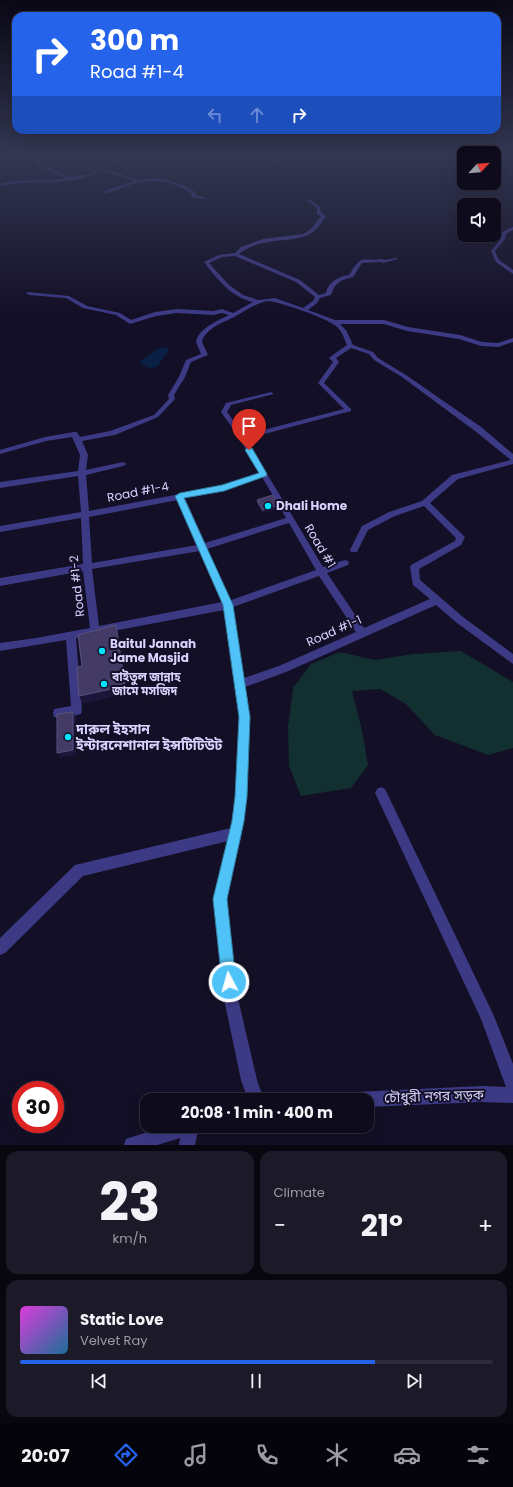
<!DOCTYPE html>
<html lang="en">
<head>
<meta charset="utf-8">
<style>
	:root { --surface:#0e0b1c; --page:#1c1929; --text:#f1f3f6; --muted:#9b9ba3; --line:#2e2b3b; --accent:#2563eb }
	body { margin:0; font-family:Poppins,"Noto Sans Bengali",sans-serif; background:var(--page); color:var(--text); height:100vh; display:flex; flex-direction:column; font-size:15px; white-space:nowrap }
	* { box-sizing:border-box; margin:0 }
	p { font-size:13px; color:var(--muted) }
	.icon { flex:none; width:22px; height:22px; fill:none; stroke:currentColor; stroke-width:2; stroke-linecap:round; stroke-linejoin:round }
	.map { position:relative; height:1145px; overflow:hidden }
	.sheet { display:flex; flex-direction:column; gap:6px; padding:6px; background:#08060f; flex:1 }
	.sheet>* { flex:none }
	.top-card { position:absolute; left:12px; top:12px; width:489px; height:122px; border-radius:12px; box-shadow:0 4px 16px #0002,0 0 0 1px var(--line); background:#2563eb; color:#fff; overflow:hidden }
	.needle { width:26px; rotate:64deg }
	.controls { position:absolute; left:457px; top:146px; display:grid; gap:8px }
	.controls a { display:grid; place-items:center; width:44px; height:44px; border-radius:8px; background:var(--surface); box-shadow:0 4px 16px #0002,0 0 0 1px var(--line); font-size:20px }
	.speed { position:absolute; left:12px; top:1081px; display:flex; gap:8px; font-size:20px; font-weight:700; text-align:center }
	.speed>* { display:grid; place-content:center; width:52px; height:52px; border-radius:50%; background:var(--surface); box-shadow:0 4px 16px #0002,0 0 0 1px var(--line); line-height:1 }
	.speed .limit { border:6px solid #d22; background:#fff; color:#111 }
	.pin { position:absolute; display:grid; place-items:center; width:34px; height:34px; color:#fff; margin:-41px -17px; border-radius:50% 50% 50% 0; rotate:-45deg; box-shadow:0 0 4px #0007 }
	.pin .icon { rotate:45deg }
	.me { position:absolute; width:44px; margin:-22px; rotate:354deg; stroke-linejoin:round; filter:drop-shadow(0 0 3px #0008) }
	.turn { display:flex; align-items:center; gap:14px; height:84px; padding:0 12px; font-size:18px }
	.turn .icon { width:52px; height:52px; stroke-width:2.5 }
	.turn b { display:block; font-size:28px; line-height:34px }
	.lanes { display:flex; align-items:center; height:38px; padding:0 12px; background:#0003; justify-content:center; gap:20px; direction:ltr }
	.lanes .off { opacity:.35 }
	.big { font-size:30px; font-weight:700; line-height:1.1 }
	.sheet .widget { flex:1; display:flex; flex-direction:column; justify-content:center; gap:6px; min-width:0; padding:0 14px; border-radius:12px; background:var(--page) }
	.sheet .dial { align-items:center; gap:0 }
	.dial b { font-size:52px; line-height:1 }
	.song { display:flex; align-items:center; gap:12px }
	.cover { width:48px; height:48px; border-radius:6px; background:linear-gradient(135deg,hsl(300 70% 55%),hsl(200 70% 35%)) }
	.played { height:4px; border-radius:2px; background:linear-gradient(90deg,var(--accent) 75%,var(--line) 75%) }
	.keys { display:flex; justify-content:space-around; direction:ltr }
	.heat { display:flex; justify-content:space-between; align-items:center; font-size:22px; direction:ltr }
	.sheet .tiles { flex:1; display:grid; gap:6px; grid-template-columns:1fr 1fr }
	.widget:last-child { grid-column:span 2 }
	.trip { position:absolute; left:140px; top:1093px; width:234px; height:40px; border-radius:12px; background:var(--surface); box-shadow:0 4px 16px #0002,0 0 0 1px var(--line); font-weight:700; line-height:40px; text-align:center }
	.tabs { display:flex; height:64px; justify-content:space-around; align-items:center; background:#06040b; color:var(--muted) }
	.tabs .icon { width:28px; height:28px }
	.tabs .current { color:var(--accent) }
	.tabs b { font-size:18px; color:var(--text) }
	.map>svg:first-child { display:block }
</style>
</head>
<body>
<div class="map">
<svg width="513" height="1145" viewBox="0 0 513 1145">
	<rect width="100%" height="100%" fill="#130f26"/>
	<!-- green -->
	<path fill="#12302f" d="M 461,651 L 513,682 L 513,748 L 488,755 L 435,735 L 406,704 L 380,689 L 352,691 L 362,730 L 368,765 L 351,788 L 301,796 L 289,766 L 288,727 L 293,688 L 311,664 L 340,652 L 375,660 L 413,654 Z"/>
	<!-- water -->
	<path fill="#0a1f44" d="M 166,347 L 168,348 L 168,352 L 157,367 L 148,368 L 139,362 L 159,348 Z"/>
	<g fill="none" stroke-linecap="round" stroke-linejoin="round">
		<!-- street -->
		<path fill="#3d3a85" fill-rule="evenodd" d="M 33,155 L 59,155 L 58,156 L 36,157 L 39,163 L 70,177 L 90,174 L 101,168 L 139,180 L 160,178 L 186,186 L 196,193 L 196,195 L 207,198 L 205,199 L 191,197 L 192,194 C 171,179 151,178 127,186 C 120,188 111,193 104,193 L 104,191 L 135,181 L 101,170 C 71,189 33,178 0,186 L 0,184 C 21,178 44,182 65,178 L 36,165 Z
			M 131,155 L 136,155 L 134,156 L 136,157 L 164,155 L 135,159 L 131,157 L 112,162 L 110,161 Z
			M 270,155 L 273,155 L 281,161 L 278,162 Z
			M 309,199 L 320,207 L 321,213 L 326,216 C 323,221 319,227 314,231 C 298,245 261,235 239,254 L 300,280 L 319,295 L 326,293 C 328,282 339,276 349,275 C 363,253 360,262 382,259 L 385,260 L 396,258 L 398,259 L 383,263 L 380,262 L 362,263 L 353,277 C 340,280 335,283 331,295 L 320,298 L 317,303 L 308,310 L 335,320 L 384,320 L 408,327 L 460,335 L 482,342 L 498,343 L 513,338 L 513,342 L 498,347 L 481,346 L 459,339 L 407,331 L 384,324 L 340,324 L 346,330 L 353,345 L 373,352 L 378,358 L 406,375 L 481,427 L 513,454 L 513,464 L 458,479 L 430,503 L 465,537 L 461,545 L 419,569 L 420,580 L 463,617 L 513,654 L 513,664 L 457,623 L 436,605 L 286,672 L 245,687 L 249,717 L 247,797 L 242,833 L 227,899 L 237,994 L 257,1080 L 264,1100 L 248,1100 L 241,1080 L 223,994 L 213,899 L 228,841 L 83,876 L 5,953 L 0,955 L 0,938 L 75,865 L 231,828 L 235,797 L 239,717 L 224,610 L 76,638 L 82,710 L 81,714 C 74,716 61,719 54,717 L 53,713 L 54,709 L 71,706 L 66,640 L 0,651 L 0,643 L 36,638 L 90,628 L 83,571 L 0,586 L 0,578 L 83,564 L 81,518 L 0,532 L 0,526 L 81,512 L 78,476 L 0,488 L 0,482 L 78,471 L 80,455 L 72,437 L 46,441 L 0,454 L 0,450 L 45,437 L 74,432 L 77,432 L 80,437 L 110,431 L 154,415 L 169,399 L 168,395 L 179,377 L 186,360 L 201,354 L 196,342 C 199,328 217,321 229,315 L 222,313 L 213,315 L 177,313 L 156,316 L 130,324 L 116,315 L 83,308 L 66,298 L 29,295 L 26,293 L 27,292 L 69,296 L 87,306 L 120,313 L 131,320 L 155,312 L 177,309 L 213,311 L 222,309 L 233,313 L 253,302 C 231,297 217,279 204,262 L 219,255 L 235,253 L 241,247 L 263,239 L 303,234 L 311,229 L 321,216 L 317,214 L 317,208 L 307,200 ZM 235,256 L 296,282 L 315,297 L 313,301 L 303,308 L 275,298 L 258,300 L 243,295 L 229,285 L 209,263 L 222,257 ZM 268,301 C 281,302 326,318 336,326 C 342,331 344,338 347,345 L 330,357 L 329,358 L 333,362 L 318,383 L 344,409 L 244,435 L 227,412 L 231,405 L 274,394 L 271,392 L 226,403 L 221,412 L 238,436 L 259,473 L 223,486 L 89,511 L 86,475 L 123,466 L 127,464 L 123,462 L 86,470 L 88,455 L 82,441 L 115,435 L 158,417 L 175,399 L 174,395 L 185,377 L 191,362 L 208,355 L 202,342 C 205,328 225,322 236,316 C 247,310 256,303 268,301 ZM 351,348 L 369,354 L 374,360 L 402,377 L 475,431 L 511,460 L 452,475 L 422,501 L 389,512 L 362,526 L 350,550 L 351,552 L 357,552 L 368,530 L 395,516 L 424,506 L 456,538 L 455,541 L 411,565 L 410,567 L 413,585 L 430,599 L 364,628 L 327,573 L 348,565 L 349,563 L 348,561 L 345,560 L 323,567 L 246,439 L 351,411 L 351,409 L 324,383 L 339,362 L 336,358 ZM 262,477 L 286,518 L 205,543 L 185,498 L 224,491 ZM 178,500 L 197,545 L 92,563 L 89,517 ZM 289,523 L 316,570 L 231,600 L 207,549 ZM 200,551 L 222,602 L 99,626 L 92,569 ZM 319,576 L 356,632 L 279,666 L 244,678 L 233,607 Z
			M 513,227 L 513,230 L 506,234 L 505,239 L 495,251 L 499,260 L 513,270 L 513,274 L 496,262 L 491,251 L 501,239 L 502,232 Z
			M 381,787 L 385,789 L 494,1016 L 513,1064 L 513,1103 L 482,1102 L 367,1107 L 367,1100 L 347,1100 L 349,1094 L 355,1092 L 482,1086 L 506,1087 L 481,1019 L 377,797 L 375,793 L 377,789 Z
			M 166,1126 L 199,1126 L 195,1145 L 179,1145 L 180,1138 L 157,1145 L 124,1145 L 126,1139 Z"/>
	</g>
	<!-- wall -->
	<path fill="#312854" d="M 257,500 L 279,508 L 263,513 L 257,503 Z"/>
	<!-- shaded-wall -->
	<path fill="#1d163a" d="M 279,505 L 279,508 L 263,513 L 263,510 Z
		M 116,625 L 118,634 L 128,693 L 83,704 L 79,696 Z
		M 73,712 L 76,717 L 76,755 L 60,758 L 57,753 Z"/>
	<!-- building -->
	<path fill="#433a66" stroke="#5a527e" d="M 273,495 L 279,505 L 263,510 L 257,500 Z
		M 116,625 L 125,686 L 79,696 L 77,667 L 82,666 L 78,635 Z
		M 73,712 L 73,750 L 57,753 L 57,714 Z"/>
	<!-- sky -->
	<linearGradient id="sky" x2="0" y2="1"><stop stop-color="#0a0815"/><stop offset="0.49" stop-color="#333752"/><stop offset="1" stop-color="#333752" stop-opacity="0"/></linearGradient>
	<rect width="513" height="315" fill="url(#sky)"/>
	<!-- route -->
	<path fill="#4fc3f7" stroke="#337fa1" d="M 247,448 L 252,448 L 267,474 L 266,476 L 224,491 L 184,498 L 233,605 L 250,717 L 247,797 L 244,821 L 227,899 L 236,982 L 234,987 L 229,989 L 224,987 L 222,982 L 213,899 L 232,821 L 235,797 L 239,717 L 223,605 L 175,496 L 180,493 L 222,485 L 259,473 L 245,450 Z"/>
	<!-- markers -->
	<g fill="#00e5ff" stroke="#130f26" stroke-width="1.5">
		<circle cx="268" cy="506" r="4"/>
		<circle cx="102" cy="651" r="4"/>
		<circle cx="104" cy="684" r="4"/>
		<circle cx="68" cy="737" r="4"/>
	</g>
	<g text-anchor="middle" stroke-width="4" stroke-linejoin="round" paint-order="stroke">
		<!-- street labels -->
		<g font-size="12" fill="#d9d4ff" stroke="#130f26">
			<text transform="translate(138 492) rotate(-11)" y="4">Road #1-4</text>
			<text transform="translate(320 546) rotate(59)" y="4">Road #1</text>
			<text transform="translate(77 586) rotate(-96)" y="4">Road #1-2</text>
			<text transform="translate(334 631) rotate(-24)" y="4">Road #1-1</text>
		</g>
		<!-- poi labels -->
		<g font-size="12" font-weight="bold" fill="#d9d4ff" stroke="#130f26" text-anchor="start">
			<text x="276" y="510">Dhali Home</text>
			<text x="110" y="648">Baitul Jannah<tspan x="110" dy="14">Jame Masjid</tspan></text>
			<text x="112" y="681">বাইতুল জান্নাহ<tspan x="112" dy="14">জামে মসজিদ</tspan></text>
		</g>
		<!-- near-poi labels -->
		<g font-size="14" font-weight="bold" fill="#d9d4ff" stroke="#130f26" text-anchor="start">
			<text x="76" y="734">দারুল ইহসান<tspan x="76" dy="16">ইন্টারনেশানাল ইন্সটিটিউট</tspan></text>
		</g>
		<!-- near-street labels -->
		<g font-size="14" fill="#d9d4ff" stroke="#130f26">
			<text transform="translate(434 1096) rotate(-2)" y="5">চৌধুরী নগর সড়ক</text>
		</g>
	</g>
</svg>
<div class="controls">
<a><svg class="needle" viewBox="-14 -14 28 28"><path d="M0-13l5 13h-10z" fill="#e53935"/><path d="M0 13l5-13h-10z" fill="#9b9ba3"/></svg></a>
<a><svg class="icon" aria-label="sound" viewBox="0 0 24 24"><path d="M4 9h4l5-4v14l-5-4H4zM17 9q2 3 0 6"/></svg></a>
</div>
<div class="speed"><div class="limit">30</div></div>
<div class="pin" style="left:249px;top:450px;background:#d93025"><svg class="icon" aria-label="arrive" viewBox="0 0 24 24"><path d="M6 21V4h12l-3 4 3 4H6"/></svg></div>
<svg class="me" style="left:229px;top:982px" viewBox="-20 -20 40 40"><circle r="17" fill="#4fc3f7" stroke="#fff" stroke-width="3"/><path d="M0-11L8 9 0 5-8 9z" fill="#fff"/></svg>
<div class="trip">20:08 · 1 min · 400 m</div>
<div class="top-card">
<div class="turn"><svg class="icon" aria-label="right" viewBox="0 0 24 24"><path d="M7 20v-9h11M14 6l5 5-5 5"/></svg><div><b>300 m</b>Road #1-4</div></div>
<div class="lanes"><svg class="icon off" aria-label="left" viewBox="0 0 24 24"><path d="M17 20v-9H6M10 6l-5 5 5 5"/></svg><svg class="icon off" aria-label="ahead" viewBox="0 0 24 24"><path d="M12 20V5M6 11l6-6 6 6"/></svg><svg class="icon" aria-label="right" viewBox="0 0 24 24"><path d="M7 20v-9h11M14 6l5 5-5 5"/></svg></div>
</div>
</div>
<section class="sheet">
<div class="tiles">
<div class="widget dial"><b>23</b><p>km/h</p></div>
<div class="widget"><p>Climate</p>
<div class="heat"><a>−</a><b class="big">21°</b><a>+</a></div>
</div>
<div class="widget">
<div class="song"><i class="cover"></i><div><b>Static Love</b><p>Velvet Ray</p></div></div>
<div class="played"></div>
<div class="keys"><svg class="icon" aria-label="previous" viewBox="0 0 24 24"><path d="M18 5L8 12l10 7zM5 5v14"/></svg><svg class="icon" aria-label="pause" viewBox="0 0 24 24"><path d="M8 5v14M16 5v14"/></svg><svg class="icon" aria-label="next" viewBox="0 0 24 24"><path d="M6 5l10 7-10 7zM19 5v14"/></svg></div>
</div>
</div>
</section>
<nav class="tabs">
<b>20:07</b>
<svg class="icon current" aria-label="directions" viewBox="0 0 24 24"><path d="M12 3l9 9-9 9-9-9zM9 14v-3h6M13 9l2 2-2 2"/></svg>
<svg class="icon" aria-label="music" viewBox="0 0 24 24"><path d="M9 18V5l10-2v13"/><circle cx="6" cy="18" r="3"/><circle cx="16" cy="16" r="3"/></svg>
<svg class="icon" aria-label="phone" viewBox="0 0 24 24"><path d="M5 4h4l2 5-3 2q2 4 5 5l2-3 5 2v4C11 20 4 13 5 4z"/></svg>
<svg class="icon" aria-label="climate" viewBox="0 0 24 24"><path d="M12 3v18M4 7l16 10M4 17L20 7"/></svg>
<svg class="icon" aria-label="car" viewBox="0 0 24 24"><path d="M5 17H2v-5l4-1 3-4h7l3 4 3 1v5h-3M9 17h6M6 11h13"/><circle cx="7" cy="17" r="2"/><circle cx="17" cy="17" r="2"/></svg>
<svg class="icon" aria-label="filters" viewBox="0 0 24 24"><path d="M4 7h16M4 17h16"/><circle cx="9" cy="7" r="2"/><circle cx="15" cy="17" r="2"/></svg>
</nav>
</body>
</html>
